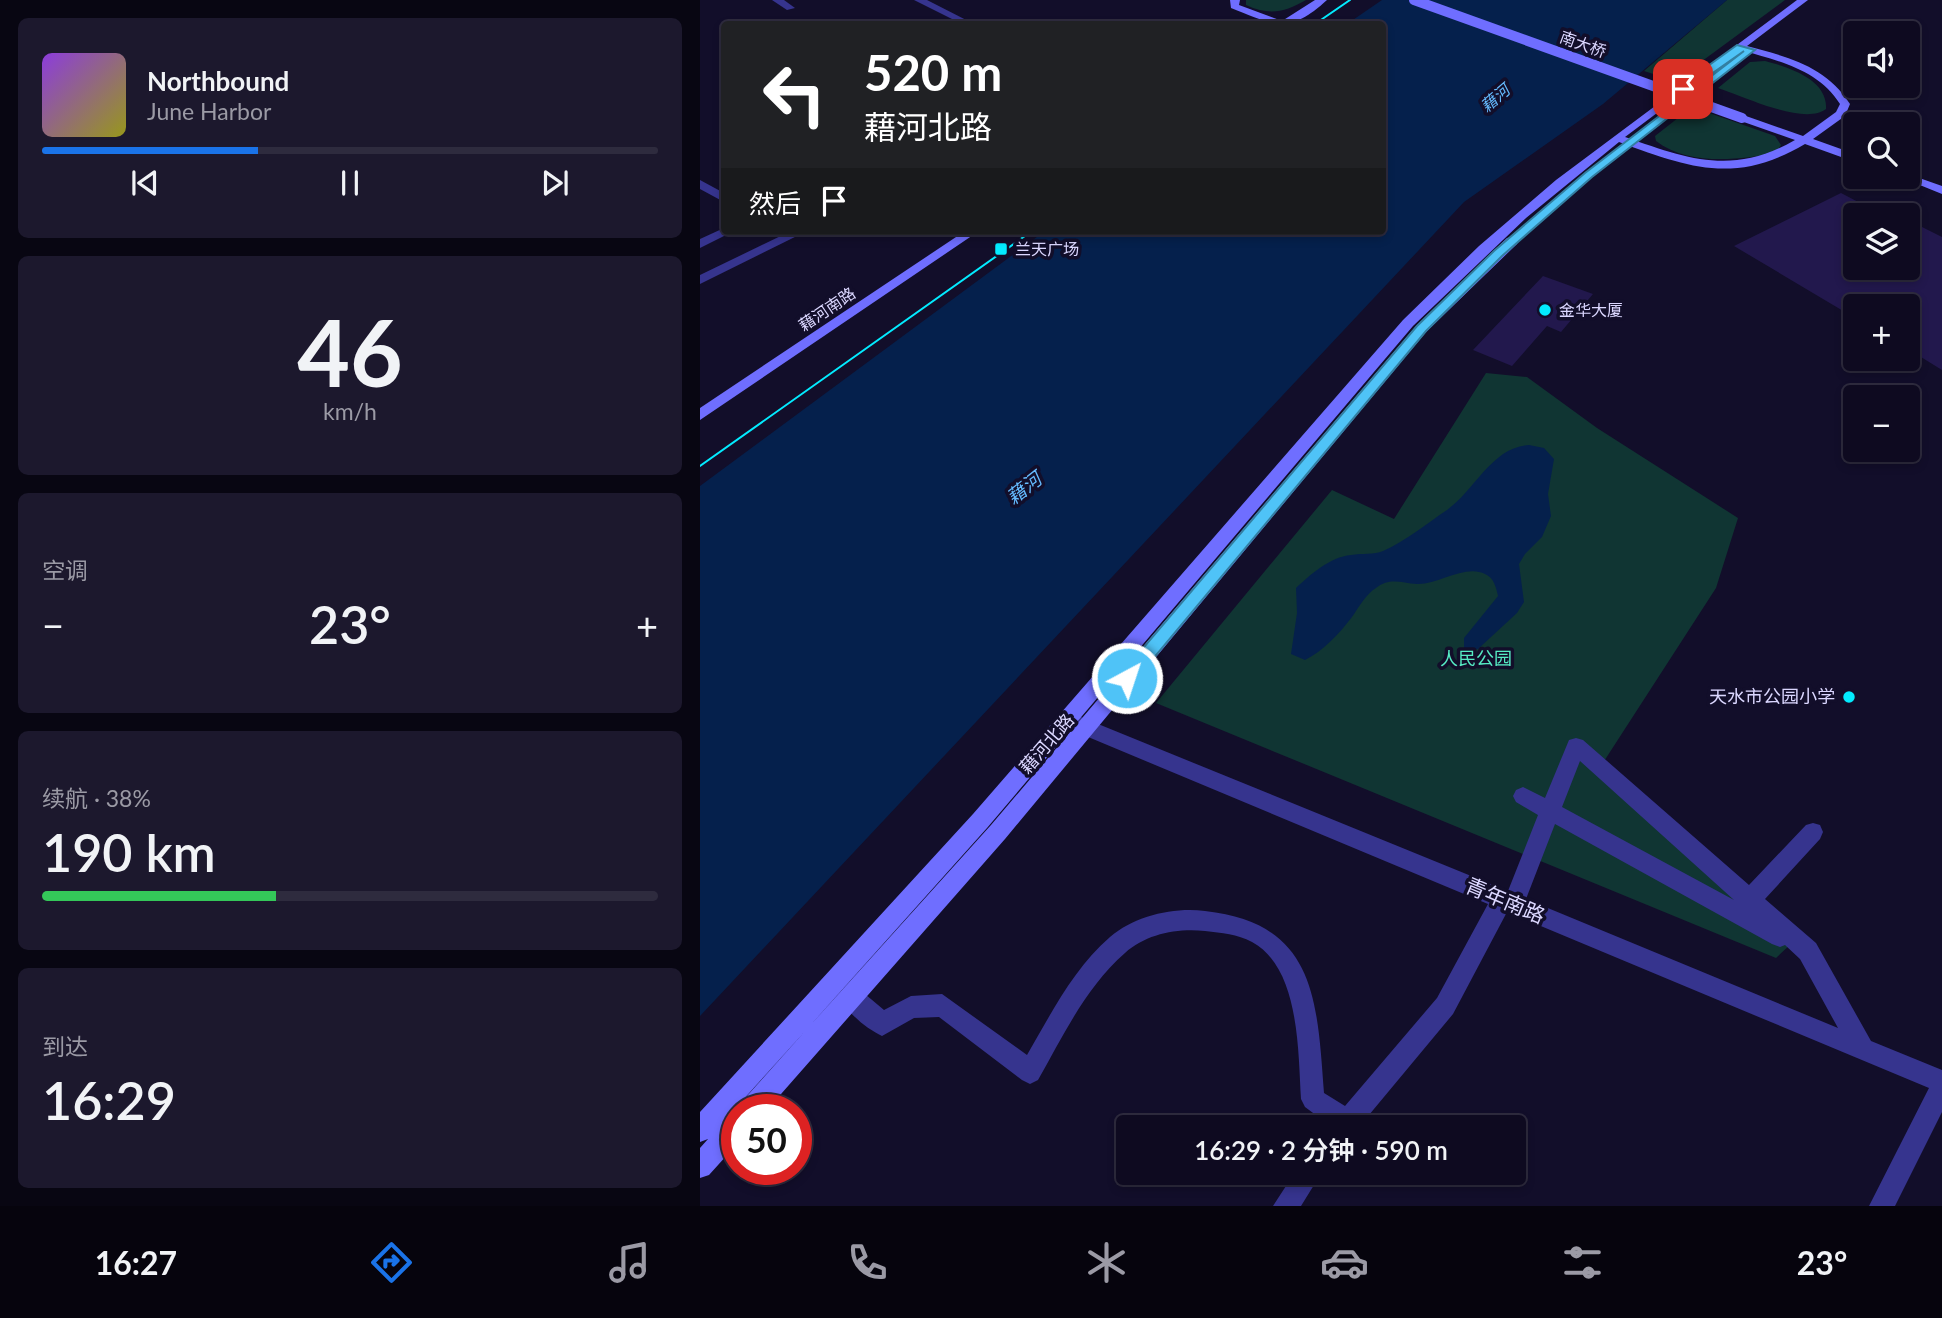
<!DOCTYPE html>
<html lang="zh">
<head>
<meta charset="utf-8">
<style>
	:root { --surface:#0e0a20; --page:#1c182d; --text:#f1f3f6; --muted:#9b9aa5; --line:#2e2b3e; --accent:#1a73e8 }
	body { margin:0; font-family:Lato,"Noto Sans SC",sans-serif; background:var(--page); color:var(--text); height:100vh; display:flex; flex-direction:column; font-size:26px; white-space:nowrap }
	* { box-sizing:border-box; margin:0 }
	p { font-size:23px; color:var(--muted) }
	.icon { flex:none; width:38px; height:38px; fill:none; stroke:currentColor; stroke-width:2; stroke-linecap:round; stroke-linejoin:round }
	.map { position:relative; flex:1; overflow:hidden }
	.sheet { display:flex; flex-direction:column; gap:18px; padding:18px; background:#080612; width:700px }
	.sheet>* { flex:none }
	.hud { position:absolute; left:21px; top:21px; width:665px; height:214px; border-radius:7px; box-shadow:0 4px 10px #0003,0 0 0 2px var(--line); background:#202124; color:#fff; overflow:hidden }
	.tools { position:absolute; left:1143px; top:21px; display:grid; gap:14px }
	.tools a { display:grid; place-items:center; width:77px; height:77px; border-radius:7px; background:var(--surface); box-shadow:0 4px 10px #0003,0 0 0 2px var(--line); font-size:35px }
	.speed { position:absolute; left:21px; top:1094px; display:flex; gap:14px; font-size:35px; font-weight:700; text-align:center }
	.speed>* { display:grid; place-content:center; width:91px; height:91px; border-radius:50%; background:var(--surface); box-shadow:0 4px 10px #0003,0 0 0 2px var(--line); line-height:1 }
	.speed .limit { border:10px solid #d22; background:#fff; color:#111 }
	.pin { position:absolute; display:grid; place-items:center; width:60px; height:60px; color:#fff; margin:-30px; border-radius:14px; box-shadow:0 4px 10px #0006 }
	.me { position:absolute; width:77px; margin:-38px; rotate:40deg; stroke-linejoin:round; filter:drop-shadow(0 0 5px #0008) }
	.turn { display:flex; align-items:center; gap:24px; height:147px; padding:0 28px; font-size:32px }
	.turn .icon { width:91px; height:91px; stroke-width:2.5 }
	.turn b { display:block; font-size:49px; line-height:60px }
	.then { display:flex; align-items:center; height:66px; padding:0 28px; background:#0003; gap:14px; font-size:26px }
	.big { font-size:52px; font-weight:600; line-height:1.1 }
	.sheet .widget { flex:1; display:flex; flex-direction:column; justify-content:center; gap:10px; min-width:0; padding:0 24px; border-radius:10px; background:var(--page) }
	.sheet .dial { align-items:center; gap:0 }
	.dial b { font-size:91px; line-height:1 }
	.song { display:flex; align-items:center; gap:21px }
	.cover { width:84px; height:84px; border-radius:10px; background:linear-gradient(135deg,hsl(270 70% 55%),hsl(60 70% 35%)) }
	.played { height:7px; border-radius:4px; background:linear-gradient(90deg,var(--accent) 35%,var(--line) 35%) }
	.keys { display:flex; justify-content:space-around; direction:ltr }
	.heat { display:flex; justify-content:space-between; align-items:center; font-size:38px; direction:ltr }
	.charge { height:10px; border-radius:5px; background:linear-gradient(90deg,#34c759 38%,var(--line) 0) }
	.trip { position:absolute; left:416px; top:1115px; width:410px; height:70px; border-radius:7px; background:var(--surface); box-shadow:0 4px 10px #0003,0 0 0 2px var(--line); font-weight:600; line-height:70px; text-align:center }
	.menu { display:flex; height:112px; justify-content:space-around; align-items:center; background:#06040d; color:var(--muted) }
	.menu .icon { width:49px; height:49px }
	.menu .current { color:var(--accent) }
	.menu b { font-size:32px; color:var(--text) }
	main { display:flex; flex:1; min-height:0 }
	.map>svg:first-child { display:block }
</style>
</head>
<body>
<main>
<section class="sheet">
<div class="widget">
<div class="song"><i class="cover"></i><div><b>Northbound</b><p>June Harbor</p></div></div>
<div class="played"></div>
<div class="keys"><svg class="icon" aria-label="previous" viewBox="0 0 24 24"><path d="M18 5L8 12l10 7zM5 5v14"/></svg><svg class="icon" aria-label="pause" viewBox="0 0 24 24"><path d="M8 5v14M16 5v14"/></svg><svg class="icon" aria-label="next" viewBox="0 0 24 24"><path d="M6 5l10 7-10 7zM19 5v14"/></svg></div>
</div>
<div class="widget dial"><b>46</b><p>km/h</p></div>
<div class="widget"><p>空调</p>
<div class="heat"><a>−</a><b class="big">23°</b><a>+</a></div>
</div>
<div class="widget"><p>续航 · 38%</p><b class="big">190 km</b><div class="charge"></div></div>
<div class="widget"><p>到达</p><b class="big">16:29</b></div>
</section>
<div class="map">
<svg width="1242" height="1206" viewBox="0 0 1242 1206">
	<rect width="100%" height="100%" fill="#120e2a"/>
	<!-- green -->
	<path fill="#103533" d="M 546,0 L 606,0 C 585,12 570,16 546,5 Z
		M 1027,0 L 1085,0 L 975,81 L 944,71 Z
		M 1065,61 C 1088,67 1128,79 1126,109 C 1104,126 1043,96 1018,88 L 1050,62 Z
		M 992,107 L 1075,136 L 1081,145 L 1076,153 C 1039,160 988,166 956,141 L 955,136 Z
		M 786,373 L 827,377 L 897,428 L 1038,518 L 1016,588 L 899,769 L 1093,942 L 1076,958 L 456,703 L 632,490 L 694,519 Z"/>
	<!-- water -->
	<path fill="#05204c" d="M 682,0 L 1027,0 L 903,104 L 764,202 L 0,1016 L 0,486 L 345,231 L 682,231 L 682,24 L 647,24 Z
		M 829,445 L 844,448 L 854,459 L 848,494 L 851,516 L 842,537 L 825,554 L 819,564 L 824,602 L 817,613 L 778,649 L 764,651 L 764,638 L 798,596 C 796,587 794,578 785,574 C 765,564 738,585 717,584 C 701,583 690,577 676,588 C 666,594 659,607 652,617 C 639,634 623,651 605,660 L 591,654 L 597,613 L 596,588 C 611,574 630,557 651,555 C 662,553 674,555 683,551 C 706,541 726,524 747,510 C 775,490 792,447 829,445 Z"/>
	<!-- building -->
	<path fill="#22184d" d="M 1141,193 L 1183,215 L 1155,215 L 1155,268 L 1208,268 L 1208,235 L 1222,227 L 1242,237 L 1242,370 L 1208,349 L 1208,306 L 1155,306 L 1155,318 L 1034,246 Z
		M 843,276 L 893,294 L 861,332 L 847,326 L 812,366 L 773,350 Z"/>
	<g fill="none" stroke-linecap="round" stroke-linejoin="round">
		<!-- street -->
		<path fill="#36348e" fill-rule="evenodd" d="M 72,0 L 84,0 L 95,8 L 87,10 Z
			M 214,0 L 227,0 L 274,24 L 262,24 Z
			M 0,180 L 24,193 L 24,202 L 0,189 Z
			M 24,228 L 24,231 L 34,231 L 0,248 L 0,239 Z
			M 91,231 L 107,231 L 0,284 L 0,275 Z
			M 376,715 L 808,891 L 838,815 L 816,802 L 813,796 L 816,790 L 823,787 L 845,798 L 869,740 L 876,738 L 883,740 L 1049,885 L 1106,825 L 1113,823 L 1120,825 L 1123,832 L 1120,839 L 1065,899 L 1116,943 L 1171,1041 L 1242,1070 L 1242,1112 L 1195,1206 L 1169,1206 L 1229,1088 L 807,912 L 753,1014 L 659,1127 L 632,1127 L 605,1107 L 601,1099 C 598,1052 600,968 552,942 C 537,934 522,933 505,931 C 477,928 446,934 425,953 C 386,987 363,1036 338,1080 L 330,1084 L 322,1080 L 239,1017 L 214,1018 L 182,1036 C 167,1029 146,1012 140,997 L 143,989 L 151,986 L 159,989 L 184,1010 L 211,996 L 242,994 L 327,1055 C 351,1014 373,969 410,937 C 435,916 473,907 505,911 C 616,923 617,1000 624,1093 L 645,1106 L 737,998 L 788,904 L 369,729 L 366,723 L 369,717 ZM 880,761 L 1034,900 L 862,807 ZM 855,824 L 1072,944 L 1080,947 L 1085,945 L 1100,959 L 1138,1028 L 826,899 Z
			M 595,1172 L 622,1172 L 601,1206 L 573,1206 Z"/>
		<!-- secondary -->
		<path fill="#6f6eff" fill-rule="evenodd" d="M 530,0 L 540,0 L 539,5 L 582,21 L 615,0 L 627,0 C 589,35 574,25 531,8 Z
			M 1097,0 L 1108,0 L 1047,46 C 1088,57 1126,66 1150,104 L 1145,116 L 1113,139 L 1155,154 L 1155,162 L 1105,144 C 1035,185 990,168 919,142 L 826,218 L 713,326 L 287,828 L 29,1116 L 37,1113 L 37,1144 L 9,1175 L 0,1178 L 0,1148 L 8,1139 L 0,1142 L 0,1112 L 273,814 L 703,320 L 779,246 L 856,180 ZM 1041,50 C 1078,61 1118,69 1140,104 L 1136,112 L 1103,136 L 1046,116 L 1038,116 L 1038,120 L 1095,140 C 1033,176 988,159 925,137 Z
			M 1208,174 L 1242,186 L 1242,194 L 1200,177 L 1208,177 Z
			M 265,231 L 279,231 L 0,420 L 0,408 Z
			M 812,237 L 818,241 L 817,244 L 726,332 L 305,839 L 67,1110 L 39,1110 L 42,1101 L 291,825 L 716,326 L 807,238 Z"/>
		<!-- tram -->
		<path stroke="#03ebff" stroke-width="2" d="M 615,24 L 650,0
			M 0,466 L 332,231"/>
		<!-- secondary-bridge -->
		<path stroke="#6f6eff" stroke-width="10" d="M 714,0 L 1042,118"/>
	</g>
	<!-- route -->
	<path fill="#4fc3f7" stroke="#337fa1" stroke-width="2" d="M 1037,45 L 1055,50 L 892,177 L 802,256 L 726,331 L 433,683 L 421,683 L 418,678 L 421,674 L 717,326 L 794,251 L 885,173 L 1044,51 L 987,91 L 980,91 L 980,86 Z"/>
	<!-- markers -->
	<g fill="#03ebff" stroke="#120e2a" stroke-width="2.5">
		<rect x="294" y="242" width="14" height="14" rx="3.5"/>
		<circle cx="845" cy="310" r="7"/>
		<circle cx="1149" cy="697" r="7"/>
	</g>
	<g text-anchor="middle" stroke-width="7" stroke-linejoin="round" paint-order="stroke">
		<!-- far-street labels -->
		<g font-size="16" fill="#dbd7ff" stroke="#120e2a">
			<text transform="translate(883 44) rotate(20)" y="6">南大桥</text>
			<text transform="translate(127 309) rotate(-34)" y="6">藉河南路</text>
		</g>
		<!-- far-water labels -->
		<g font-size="16" font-style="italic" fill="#65bbff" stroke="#120e2a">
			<text transform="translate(795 98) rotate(-41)" y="6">藉河</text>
		</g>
		<!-- far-poi labels -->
		<g font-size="16" fill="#dbd7ff" stroke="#120e2a" text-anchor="start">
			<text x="315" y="255">兰天广场</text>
			<text x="859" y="316">金华大厦</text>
		</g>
		<!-- park labels -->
		<g font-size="18" fill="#56ecc4" stroke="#120e2a">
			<text x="776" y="665">人民公园</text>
		</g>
		<!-- poi labels -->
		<g font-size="18" fill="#dbd7ff" stroke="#120e2a" text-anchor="end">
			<text x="1135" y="703">天水市公园小学</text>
		</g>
		<!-- street labels -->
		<g font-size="18" fill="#dbd7ff" stroke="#120e2a">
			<text transform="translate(347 744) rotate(-49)" y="6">藉河北路</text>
		</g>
		<!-- water labels -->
		<g font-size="19" font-style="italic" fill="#65bbff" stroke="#120e2a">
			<text transform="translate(324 488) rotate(-38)" y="7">藉河</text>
		</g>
		<!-- near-street labels -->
		<g font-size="21" fill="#dbd7ff" stroke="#120e2a">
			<text transform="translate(805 901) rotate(23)" y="7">青年南路</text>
		</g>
	</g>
</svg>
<div class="tools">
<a><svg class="icon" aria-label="sound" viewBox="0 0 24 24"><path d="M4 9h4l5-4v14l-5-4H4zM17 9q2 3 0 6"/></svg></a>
<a><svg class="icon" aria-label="search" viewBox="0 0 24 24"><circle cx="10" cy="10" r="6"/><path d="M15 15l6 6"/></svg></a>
<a><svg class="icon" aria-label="layers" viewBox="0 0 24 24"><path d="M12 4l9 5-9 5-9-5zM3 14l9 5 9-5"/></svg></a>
<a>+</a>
<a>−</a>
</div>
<div class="speed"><div class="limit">50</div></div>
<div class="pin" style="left:983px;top:89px;background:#d93025"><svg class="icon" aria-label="arrive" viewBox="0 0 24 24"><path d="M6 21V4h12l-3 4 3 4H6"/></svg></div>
<svg class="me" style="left:427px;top:678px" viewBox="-20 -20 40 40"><circle r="17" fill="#4fc3f7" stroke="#fff" stroke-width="3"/><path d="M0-11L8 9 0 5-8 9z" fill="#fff"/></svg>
<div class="trip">16:29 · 2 分钟 · 590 m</div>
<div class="hud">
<div class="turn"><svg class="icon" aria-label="left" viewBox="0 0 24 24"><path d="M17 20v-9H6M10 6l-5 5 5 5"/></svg><div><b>520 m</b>藉河北路</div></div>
<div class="then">然后<svg class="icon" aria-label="arrive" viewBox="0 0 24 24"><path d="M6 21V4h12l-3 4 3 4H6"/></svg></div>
</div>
</div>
</main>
<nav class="menu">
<b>16:27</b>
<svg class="icon current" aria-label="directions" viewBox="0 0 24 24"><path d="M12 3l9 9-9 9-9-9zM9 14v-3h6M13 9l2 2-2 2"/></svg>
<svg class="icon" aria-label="music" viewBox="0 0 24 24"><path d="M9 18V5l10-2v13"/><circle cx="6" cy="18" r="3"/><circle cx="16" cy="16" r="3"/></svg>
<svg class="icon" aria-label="phone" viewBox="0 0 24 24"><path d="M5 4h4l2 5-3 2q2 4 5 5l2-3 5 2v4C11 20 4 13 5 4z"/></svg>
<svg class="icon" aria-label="climate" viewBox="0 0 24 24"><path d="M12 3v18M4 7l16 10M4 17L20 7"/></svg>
<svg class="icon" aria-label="car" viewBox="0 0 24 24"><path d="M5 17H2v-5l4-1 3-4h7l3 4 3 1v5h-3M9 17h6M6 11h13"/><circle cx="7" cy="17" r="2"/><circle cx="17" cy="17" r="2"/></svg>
<svg class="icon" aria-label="filters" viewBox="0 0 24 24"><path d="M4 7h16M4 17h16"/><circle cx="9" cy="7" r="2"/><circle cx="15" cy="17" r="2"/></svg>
<b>23°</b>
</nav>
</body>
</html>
